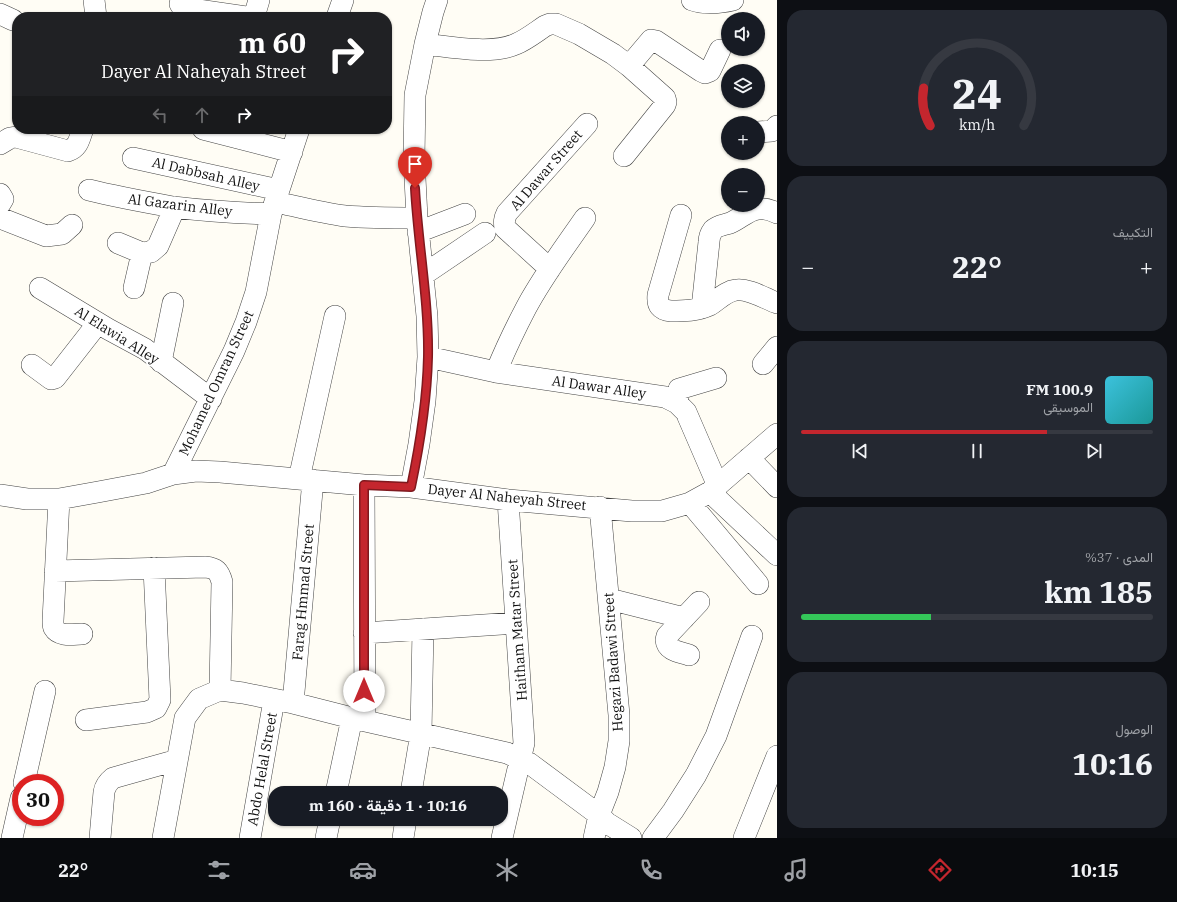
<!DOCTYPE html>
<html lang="ar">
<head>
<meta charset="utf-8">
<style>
	:root { --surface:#171b24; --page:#242831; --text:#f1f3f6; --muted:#9ea1a6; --line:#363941; --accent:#c4262e }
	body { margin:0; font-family:"IBM Plex Serif",Vazirmatn,serif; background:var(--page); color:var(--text); direction:rtl; height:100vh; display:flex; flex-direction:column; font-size:15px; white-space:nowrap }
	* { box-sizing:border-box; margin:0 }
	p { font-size:13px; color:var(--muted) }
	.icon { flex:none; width:22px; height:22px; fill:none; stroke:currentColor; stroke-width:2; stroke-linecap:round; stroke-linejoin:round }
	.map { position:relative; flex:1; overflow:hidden; direction:ltr }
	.side { display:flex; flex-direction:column; gap:10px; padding:10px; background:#0d0f14; width:400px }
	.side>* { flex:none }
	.guide { position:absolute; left:12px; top:12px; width:380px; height:122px; border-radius:16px; box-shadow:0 1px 3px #0004; direction:rtl; background:#202124; color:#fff; overflow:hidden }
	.tools { position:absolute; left:721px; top:12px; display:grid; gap:8px }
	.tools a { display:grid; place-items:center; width:44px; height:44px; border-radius:50%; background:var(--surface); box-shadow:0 1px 3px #0004; font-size:20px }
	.speed { position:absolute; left:12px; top:774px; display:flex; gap:8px; font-size:20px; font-weight:700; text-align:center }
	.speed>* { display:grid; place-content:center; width:52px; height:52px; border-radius:50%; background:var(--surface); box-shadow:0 1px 3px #0004; line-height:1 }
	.speed .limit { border:6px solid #d22; background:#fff; color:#111 }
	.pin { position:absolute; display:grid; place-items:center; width:34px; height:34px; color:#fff; margin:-41px -17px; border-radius:50% 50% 50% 0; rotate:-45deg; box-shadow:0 0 4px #0007 }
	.pin .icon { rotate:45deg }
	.me { position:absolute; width:44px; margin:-22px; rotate:0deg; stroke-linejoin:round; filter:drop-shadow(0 0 3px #0008) }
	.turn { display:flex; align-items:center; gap:14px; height:84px; padding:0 20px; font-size:18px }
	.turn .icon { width:52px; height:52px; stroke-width:2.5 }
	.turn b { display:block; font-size:28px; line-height:34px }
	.lanes { display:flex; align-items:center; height:38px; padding:0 20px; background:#0003; justify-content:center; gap:20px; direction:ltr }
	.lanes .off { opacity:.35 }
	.big { font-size:30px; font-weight:700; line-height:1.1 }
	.side .tile { flex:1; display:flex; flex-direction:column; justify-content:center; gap:6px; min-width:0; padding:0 14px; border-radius:16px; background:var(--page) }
	.side .dial { align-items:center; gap:0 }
	.dial svg { height:104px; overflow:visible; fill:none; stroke:var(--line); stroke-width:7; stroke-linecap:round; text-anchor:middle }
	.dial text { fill:var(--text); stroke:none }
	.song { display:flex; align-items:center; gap:12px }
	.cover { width:48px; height:48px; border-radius:6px; background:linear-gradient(135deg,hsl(190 70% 55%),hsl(180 70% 35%)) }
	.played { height:4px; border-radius:2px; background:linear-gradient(90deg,var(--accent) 70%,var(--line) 70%) }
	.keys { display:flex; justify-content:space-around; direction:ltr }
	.heat { display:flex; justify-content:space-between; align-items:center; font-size:22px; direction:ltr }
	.charge { height:6px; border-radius:3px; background:linear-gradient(90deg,#34c759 37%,var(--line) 0) }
	.trip { position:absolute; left:268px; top:786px; width:240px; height:40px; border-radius:16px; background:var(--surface); box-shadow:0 1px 3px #0004; font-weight:700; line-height:40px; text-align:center; direction:rtl }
	.tabs { display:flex; height:64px; justify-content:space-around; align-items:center; background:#090b0e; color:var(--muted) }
	.tabs .icon { width:28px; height:28px }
	.tabs .selected { color:var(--accent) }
	.tabs b { font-size:18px; color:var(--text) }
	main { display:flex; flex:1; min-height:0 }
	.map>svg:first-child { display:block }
</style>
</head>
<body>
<main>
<section class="side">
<div class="tile dial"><svg viewBox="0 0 100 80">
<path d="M14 69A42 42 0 1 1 86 69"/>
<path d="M14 69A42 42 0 0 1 9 40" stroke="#c4262e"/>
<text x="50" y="56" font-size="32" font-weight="700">24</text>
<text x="50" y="72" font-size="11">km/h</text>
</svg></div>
<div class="tile"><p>التكييف</p>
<div class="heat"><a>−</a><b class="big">22°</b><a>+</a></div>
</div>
<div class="tile">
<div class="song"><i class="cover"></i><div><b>100.9 FM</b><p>الموسيقى</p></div></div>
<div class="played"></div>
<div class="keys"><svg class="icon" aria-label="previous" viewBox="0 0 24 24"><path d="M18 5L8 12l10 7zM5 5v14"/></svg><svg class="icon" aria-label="pause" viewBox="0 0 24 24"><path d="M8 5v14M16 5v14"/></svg><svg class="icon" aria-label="next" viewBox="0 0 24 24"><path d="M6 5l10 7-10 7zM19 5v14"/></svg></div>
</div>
<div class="tile"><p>المدى · 37%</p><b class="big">185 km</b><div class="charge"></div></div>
<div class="tile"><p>الوصول</p><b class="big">10:16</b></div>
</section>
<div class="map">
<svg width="777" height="838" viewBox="0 0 777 838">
	<rect width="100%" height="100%" fill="#fffdf5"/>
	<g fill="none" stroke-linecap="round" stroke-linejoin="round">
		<defs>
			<path id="street" d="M 94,0 L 96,17
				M 181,0 L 180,4 L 182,7 L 185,8 L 246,17
				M 692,0 C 706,5 720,3 733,0
				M 0,14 L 13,20
				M 254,17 L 259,0
				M 337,17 L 343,0
				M 425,44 C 451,47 492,55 516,44 C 526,40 536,32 545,26 L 550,24 L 556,24 L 579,34 L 613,54 L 629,66 L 665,98 L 666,102 L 665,105 L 624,156
				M 629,66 L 651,40 L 656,41 L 701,71 L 705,73 L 710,71 L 720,50
				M 203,129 L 292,152
				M 758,132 L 772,131 L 777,126
				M 0,144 L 10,138 L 16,137 L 68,151 C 79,147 79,139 83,129
				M 133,158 L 279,190
				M 89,190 C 117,197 145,202 173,207 C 206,211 239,213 271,214
				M 0,194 L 3,199 L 0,204
				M 276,202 C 299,207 322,213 345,216 C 369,218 393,218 417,218
				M 681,215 L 658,295 C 657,305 660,310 671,311 C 684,311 697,311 710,305 C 718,300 726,291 736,290 C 748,288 766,299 777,303
				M 0,218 L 46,236 L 62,234 L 72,225
				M 418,232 L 465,214
				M 118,243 L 142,253 L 151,252 L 158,246 L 175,207
				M 550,269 L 505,228 C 504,222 504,219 507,213 L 587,124
				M 423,275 L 485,233
				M 40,288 L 108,329 L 145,349 L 211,399
				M 134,288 L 142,253
				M 702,308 L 709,242 C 709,237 710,234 713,230 C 718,225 724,225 730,223 C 740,219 748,210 758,209 C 765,208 771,210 777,213
				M 428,357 L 496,372 L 665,397 L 677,403 L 686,412 L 718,486
				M 161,362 L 173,303
				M 763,364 L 777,347
				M 32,365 L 51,379 L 55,378 L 98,323
				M 496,372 C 505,350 515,329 526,308 C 543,276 565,247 585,218
				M 677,403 L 679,389 L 716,378
				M 749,458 L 777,487
				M 173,474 L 234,351 L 246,322 L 256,292 L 271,214 L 299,129
				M 299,479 L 335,316
				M 364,485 L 365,720
				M 411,487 L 419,444 L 425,401 L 428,357 L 427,316 L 417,218 L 414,158 L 415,95 L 425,44 L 433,12 L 437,0
				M 710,492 L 777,555
				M 0,495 L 27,499 L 59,499 L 98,492 L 146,483 L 173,474 L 196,471 L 220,472 L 364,485 L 411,487 L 508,500 L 632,511 L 662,511 L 690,503 L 710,492 L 777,434
				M 59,499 L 53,621 C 53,623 53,626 54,628 C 59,637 74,634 82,634
				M 690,503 L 758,584
				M 55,571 L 205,567 C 216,568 219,571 222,582 L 220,690
				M 609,599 L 684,618
				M 364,633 L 516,623
				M 689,655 C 680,652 667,651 666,640 L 667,636 L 699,602
				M 293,703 L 313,480
				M 86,720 L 147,712 L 156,708 L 160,700 L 154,568
				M 24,783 L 45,691
				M 336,793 L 352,718
				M 411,793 L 421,733 L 423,629
				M 12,838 L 21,798
				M 100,838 L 104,792 C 105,786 108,782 113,778 L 177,760
				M 163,838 L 185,718 L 199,699 L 220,690 L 243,693 L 293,703 L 352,718 L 507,753 L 529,763 L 599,815 L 607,823 L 631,838
				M 250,838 L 274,700
				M 326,838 L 330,819
				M 403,838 L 406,819
				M 502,838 L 524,743 L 508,500
				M 594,838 L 599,815 L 608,792 L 615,767 L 619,741 L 619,715 L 600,507
				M 653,838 L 673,811 L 696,775 L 716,736 L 752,636
				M 744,838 L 777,756"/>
		</defs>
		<!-- street casing -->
		<use href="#street" stroke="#444" stroke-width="22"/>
		<!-- street -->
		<use href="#street" stroke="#fff" stroke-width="21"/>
	</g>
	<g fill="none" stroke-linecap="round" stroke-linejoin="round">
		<defs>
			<path id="route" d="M 364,691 L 364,485 L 411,487 C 420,444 427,401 428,357 C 429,301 418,244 415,188"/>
		</defs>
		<!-- route casing -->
		<use href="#route" stroke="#7f191e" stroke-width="10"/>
		<!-- route -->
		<use href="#route" stroke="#c4262e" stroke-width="7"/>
	</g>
	<g text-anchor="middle" stroke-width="4" stroke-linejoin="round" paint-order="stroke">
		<!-- street labels -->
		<g font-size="14" fill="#111" stroke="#fff">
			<text transform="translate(546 170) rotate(-49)" y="5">Al Dawar Street</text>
			<text transform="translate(206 174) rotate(13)" y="5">Al Dabbsah Alley</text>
			<text transform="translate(180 205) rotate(7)" y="5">Al Gazarin Alley</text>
			<text transform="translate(117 335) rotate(32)" y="5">Al Elawia Alley</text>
			<text transform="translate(216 383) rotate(-65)" y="5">Mohamed Omran Street</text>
			<text transform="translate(599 387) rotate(8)" y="5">Al Dawar Alley</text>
			<text transform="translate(507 497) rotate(6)" y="5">Dayer Al Naheyah Street</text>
			<text transform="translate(303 592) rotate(-85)" y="5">Farag Hmmad Street</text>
			<text transform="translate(517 630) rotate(-94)" y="5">Haitham Matar Street</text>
			<text transform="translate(613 662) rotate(-94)" y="5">Hegazi Badawi Street</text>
			<text transform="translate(262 769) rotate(-80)" y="5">Abdo Helal Street</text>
		</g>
	</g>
</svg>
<div class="tools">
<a><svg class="icon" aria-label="sound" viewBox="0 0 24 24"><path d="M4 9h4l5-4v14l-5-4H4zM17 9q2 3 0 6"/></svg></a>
<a><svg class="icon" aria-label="layers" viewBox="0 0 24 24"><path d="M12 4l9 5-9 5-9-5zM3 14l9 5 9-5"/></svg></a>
<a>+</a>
<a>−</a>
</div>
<div class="speed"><div class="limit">30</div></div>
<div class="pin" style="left:415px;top:188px;background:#d93025"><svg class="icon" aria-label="arrive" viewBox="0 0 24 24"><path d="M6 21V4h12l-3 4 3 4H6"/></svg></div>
<svg class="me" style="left:364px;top:691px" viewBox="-20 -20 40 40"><circle r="19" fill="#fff"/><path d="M0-13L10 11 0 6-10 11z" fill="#c4262e"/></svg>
<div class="trip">10:16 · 1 دقيقة · 160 m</div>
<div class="guide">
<div class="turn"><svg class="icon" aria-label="right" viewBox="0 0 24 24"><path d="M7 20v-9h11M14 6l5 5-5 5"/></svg><div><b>60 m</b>Dayer Al Naheyah Street</div></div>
<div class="lanes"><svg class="icon off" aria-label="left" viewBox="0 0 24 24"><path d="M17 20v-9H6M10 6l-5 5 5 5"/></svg><svg class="icon off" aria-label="ahead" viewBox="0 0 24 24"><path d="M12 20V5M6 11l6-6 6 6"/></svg><svg class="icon" aria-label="right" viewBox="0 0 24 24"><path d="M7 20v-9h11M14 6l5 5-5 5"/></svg></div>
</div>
</div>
</main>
<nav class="tabs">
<b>10:15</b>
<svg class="icon selected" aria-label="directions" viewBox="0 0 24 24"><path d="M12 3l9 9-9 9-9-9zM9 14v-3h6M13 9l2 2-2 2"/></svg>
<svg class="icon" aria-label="music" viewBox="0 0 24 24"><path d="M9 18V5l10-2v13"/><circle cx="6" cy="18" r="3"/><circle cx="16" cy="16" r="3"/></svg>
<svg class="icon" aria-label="phone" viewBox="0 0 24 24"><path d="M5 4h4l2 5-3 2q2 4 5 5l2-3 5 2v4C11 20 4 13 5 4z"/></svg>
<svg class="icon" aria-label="climate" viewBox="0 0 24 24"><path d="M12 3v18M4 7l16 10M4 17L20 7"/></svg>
<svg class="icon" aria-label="car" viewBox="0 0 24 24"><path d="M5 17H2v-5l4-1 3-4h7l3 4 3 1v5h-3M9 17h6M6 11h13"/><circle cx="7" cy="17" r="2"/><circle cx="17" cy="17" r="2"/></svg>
<svg class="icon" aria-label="filters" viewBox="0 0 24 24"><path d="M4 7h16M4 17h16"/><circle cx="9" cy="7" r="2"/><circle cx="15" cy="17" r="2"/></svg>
<b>22°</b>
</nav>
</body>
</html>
